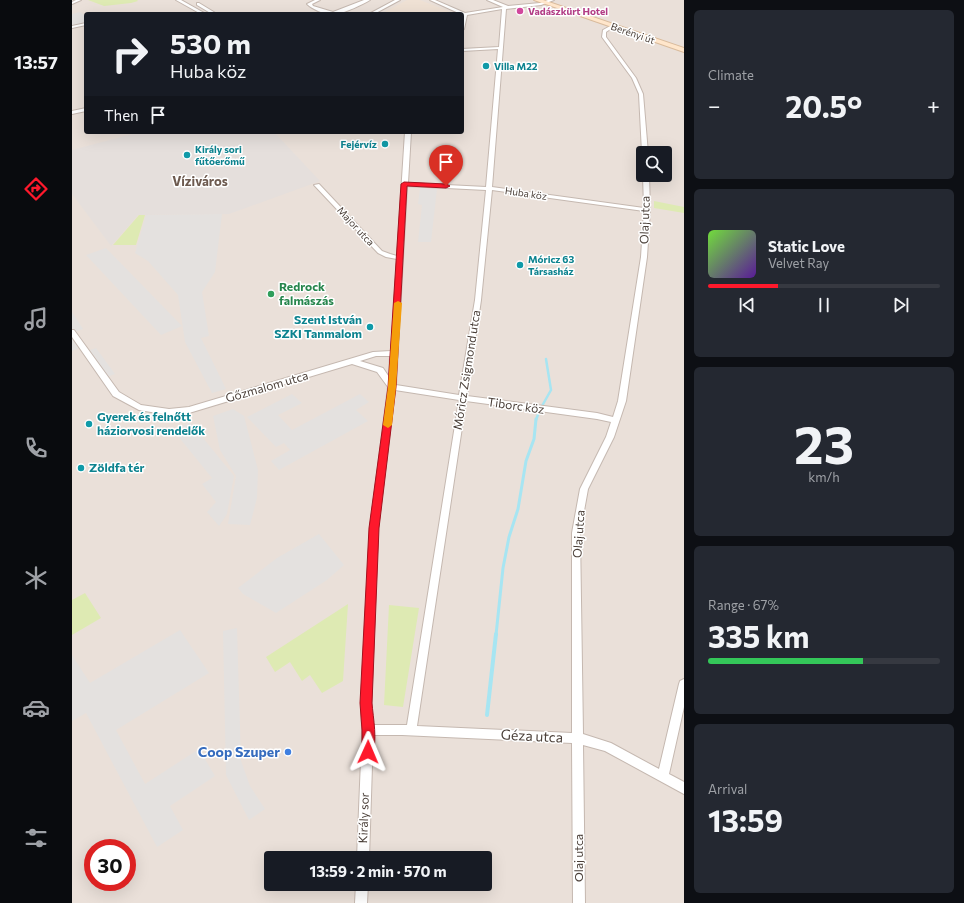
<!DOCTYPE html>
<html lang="en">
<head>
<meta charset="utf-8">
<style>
	:root { --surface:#171b24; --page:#242831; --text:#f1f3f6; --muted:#9ea1a6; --line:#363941; --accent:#fe192c }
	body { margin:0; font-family:Commissioner,sans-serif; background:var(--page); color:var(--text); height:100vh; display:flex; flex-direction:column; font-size:15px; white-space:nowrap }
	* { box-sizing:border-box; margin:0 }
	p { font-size:13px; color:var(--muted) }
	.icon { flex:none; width:22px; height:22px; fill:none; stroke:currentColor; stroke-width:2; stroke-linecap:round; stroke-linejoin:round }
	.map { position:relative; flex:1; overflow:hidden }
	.details { display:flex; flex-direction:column; gap:10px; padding:10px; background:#0d0f14; width:280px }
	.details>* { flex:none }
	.guide { position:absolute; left:12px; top:12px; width:380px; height:122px; border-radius:4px; box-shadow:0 4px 16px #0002; background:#171b24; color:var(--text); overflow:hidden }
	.fabs { position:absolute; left:564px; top:146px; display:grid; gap:8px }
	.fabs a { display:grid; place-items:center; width:36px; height:36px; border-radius:4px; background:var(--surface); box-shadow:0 4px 16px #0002; font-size:20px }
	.speed { position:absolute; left:12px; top:839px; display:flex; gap:8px; font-size:20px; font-weight:700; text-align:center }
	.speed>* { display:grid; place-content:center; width:52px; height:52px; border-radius:50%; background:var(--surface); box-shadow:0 4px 16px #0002; line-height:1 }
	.speed .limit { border:6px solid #d22; background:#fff; color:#111 }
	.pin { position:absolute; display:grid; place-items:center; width:34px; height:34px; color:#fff; margin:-41px -17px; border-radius:50% 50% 50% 0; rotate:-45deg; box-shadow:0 0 4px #0007 }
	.pin .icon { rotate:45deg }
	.me { position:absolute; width:44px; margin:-22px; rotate:1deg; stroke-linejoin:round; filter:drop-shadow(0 0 3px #0008) }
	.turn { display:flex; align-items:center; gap:14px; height:84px; padding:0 20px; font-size:18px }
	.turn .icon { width:52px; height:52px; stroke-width:2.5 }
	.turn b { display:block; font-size:28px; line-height:34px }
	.then { display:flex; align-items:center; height:38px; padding:0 20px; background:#0003; gap:8px; font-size:15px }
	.big { font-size:30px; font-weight:700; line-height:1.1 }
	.details .tile { flex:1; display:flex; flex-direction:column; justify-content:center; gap:6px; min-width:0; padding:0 14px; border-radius:6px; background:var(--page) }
	.details .dial { align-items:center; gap:0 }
	.dial b { font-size:52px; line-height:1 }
	.song { display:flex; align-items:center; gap:12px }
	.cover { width:48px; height:48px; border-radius:6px; background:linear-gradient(135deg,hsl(100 70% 55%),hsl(270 70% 35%)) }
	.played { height:4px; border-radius:2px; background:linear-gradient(90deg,var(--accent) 30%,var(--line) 30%) }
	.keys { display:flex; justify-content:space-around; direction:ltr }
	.heat { display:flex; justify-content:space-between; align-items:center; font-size:22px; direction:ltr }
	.charge { height:6px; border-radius:3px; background:linear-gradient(90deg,#34c759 67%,var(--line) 0) }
	.trip { position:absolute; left:192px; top:851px; width:228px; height:40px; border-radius:4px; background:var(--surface); box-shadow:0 4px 16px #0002; font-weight:700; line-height:40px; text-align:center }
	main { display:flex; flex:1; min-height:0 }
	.tab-bar { display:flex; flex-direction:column; width:72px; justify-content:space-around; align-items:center; background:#090b0e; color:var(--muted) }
	.tab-bar .icon { width:28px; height:28px }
	.tab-bar .active { color:var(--accent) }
	.tab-bar b { font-size:18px; color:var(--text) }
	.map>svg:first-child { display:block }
</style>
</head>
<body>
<main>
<nav class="tab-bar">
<b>13:57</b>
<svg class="icon active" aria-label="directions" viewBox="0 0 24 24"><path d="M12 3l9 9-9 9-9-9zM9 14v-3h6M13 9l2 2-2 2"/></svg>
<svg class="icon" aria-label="music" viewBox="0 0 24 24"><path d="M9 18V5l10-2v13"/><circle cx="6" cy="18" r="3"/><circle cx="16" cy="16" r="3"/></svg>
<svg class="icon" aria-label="phone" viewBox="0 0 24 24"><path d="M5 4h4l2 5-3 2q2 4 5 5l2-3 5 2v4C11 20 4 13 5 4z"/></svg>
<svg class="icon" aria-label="climate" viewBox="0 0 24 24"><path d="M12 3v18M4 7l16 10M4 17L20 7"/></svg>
<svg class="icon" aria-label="car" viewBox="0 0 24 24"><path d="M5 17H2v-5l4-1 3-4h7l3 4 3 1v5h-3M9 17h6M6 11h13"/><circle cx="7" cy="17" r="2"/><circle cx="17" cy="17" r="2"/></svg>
<svg class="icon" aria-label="filters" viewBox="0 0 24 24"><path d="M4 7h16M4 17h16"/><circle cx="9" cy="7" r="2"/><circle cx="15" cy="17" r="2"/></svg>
</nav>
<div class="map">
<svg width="612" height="903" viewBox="0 0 612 903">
	<rect width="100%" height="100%" fill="#f6f0eb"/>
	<!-- residential -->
	<path fill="#eae0d9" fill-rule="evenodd" d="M 0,0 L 612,0 L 612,903 L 0,903 ZM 14,14 L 390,14 L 390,132 L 14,132 ZM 571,153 L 593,153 L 593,175 L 571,175 ZM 21,848 L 55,848 L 55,882 L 21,882 ZM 199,858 L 413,858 L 413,884 L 199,884 Z"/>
	<!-- industrial -->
	<path fill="#e5dfdc" d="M 68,132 L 202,132 L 248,181 L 157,214 L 66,215 L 39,246 L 0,194 L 0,150 Z"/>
	<!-- education -->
	<path fill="#efe1d4" d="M 335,0 L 348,0 L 384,14 L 309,14 Z"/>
	<!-- green -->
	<path fill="#deeab3" d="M 16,0 L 65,0 L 66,1 L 59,3 L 32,6 Z
		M 582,201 L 612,207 L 612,213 L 582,208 Z
		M 67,215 L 73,215 L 64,245 L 41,245 Z
		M 13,593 L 29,618 L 0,635 L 0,600 Z
		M 276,604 L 271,681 L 250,693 L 238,675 L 230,681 L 218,662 L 203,672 L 194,657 Z
		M 317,605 L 347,608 L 331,707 L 312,705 Z"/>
	<!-- parking -->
	<path fill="#e4e1df" d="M 8,12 L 14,16 L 14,25 L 0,29 L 0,14 Z
		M 348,188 L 365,189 L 359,242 L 346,242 L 350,205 L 346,204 Z
		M 150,214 L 143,272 L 130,292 L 137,336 L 129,338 L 154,389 L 140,393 L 113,342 L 106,295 L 76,261 L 63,253 L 74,215 Z
		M 34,248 L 110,326 L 89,335 L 14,255 Z
		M 0,312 L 11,329 L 1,333 L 10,347 L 0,351 Z
		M 24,348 L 43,374 L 32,378 L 13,352 Z
		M 220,394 L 230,403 L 206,415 L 220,430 L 288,394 L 297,402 L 284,410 L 296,421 L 207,470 L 199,461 L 218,450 L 212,443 L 204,447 L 175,417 Z
		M 161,409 L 172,416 L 186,470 L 185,498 L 178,525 L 156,524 L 164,476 L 148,450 L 141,416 Z
		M 118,422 L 162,476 L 155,514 L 147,526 L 135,512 L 144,502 L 130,484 L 140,478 L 101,430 Z
		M 247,534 L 272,565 L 255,580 L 204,613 L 171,594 L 166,588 L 205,558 Z
		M 165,628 L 169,761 L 178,786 L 193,809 L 177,820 L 154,775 L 151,631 Z
		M 108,630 L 137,673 L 44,730 L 73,784 L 127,749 L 143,776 L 98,806 L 111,830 L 85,847 L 14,713 L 0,721 L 0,655 L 18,683 Z"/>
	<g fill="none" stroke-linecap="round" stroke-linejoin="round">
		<!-- stream-far2 -->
		<path stroke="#a7e5f2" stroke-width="2.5" d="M 470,406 L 479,390 L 474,359
			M 464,420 L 467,412"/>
		<!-- stream-far1 -->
		<path stroke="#a7e5f2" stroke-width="3" d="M 424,635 L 431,568 L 437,537 L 446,509 L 454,461 L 462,439 L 464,419"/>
		<!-- stream -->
		<path stroke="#a7e5f2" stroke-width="4" d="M 415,715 L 424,634"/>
		<defs>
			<path id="street" d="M 4,0 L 9,0 L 0,4 L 0,2 Z
				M 104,0 L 109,0 L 134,14 L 129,14 Z
				M 243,0 L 248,0 L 240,4 L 241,6 L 261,12 L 292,0 L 298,0 C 290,5 274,12 265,14 C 256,16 241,10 235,4 Z
				M 323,0 L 328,0 L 302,14 L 297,14 Z
				M 358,0 L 363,0 L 393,13 L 431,7 L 415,0 L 421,0 L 436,6 L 468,3 L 476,0 L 482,0 L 469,5 L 434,9 L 420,187 L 572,208 L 571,175 L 577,175 L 578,210 L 575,257 L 554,401 L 542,437 L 516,489 L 508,533 L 511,734 L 539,743 L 587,769 L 607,684 L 608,681 L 612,679 L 612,707 L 597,774 L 612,782 L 612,794 L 533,751 L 511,745 L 513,903 L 501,903 L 500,743 L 330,735 L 301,735 L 297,858 L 285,858 L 289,760 C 292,744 290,727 289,711 L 298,529 L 316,387 L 305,372 L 280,364 L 117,413 L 97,415 L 67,410 L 41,396 L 0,337 L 0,330 L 2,330 L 47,392 L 69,405 L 97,409 L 117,407 L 301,352 L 319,351 L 325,259 L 314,257 L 306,253 L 242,185 L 247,184 L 310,251 L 318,254 L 325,256 L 333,132 L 339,132 L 336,183 L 414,187 L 426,49 L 390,51 L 390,49 L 427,47 L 430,9 L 395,15 L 392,29 L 390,30 L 391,15 ZM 335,186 L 414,190 L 403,300 L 387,395 L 324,385 ZM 420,190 L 572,211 L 569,257 L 546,401 L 541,417 L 525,413 L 395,396 L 409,300 ZM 304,356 L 318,356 L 317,377 L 311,368 L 288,361 ZM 323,390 L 387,400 L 335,725 L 301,725 L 299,711 L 306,529 ZM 394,401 L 525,419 L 539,422 L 534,437 L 508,489 L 500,533 L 500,733 L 345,726 Z
				M 125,3 L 127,3 L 145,14 L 140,14 L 125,5 Z
				M 14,23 L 14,25 L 0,28 L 0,26 Z
				M 540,25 L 543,26 L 534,32 L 534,37 L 564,78 L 571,94 L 576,153 L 570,153 L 567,94 L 560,78 L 530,37 L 531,30 Z
				M 14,108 L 14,111 L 0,114 L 0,111 Z
				M 284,884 L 296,884 L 295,903 L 283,903 Z"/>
			<path id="secondary" d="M 462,0 L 471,0 L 612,48 L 612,52 Z"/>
		</defs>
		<!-- street casing -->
		<use href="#street" stroke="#c5b8b0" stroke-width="2"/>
		<!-- secondary casing -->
		<use href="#secondary" stroke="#d9bb9c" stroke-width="2"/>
		<!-- street -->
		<use href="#street" fill="#fff" fill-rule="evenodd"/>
		<!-- secondary -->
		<use href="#secondary" fill="#ffe6cb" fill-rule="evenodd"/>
	</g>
	<!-- route -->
	<path fill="#fe192c" stroke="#a5101d" d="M 332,182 L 374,184 L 378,186 L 374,188 L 335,186 L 324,387 L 307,528 L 300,703 C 301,717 306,742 300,756 L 296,757 L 291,756 L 290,752 L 290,730 L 288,703 L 297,528 L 316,387 L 329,184 Z"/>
	<!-- slow -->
	<path fill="#f59e0b" d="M 326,301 L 330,303 L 324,387 L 320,425 L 316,428 L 311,425 L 316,387 L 322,303 Z"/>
	<!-- markers -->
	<circle fill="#d1479c" stroke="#fff" stroke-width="1.5" cx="448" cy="11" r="4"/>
	<g fill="#0f9aa8" stroke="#fff" stroke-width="1.5">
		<circle cx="414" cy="66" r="4"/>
		<circle cx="313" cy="144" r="4"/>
		<circle cx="115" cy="155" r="4"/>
		<circle cx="448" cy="265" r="4"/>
		<circle cx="298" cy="327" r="4"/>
		<circle cx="17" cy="424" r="4"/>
		<circle cx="9" cy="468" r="4"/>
	</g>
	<circle fill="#2e9e5b" stroke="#fff" stroke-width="1.5" cx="199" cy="294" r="4"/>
	<circle fill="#3f7fe0" stroke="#fff" stroke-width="1.5" cx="216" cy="752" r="4"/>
	<g text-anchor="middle" stroke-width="3" stroke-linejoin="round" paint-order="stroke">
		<!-- far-hotel labels -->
		<g font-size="10" font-weight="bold" fill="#b23c85" stroke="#fff" text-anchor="start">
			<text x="456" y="15">Vadászkürt Hotel</text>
		</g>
		<!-- far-street labels -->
		<g font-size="10" fill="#4a3f38" stroke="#fff">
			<text transform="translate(561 33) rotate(19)" y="4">Berényi út</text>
			<text transform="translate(454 193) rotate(8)" y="4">Huba köz</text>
			<text transform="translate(284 226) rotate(47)" y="4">Major utca</text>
		</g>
		<!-- far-culture labels -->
		<g font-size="10" font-weight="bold" fill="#0d838f" stroke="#fff" text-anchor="start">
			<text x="422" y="70">Villa M22</text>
			<text x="305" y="148" text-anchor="end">Fejérvíz</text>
			<text x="123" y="153">Király sori<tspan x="123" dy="12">fűtőerőmű</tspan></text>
			<text x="456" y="263">Móricz 63<tspan x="456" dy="12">Társasház</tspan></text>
		</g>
		<!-- street labels -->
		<g font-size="12" fill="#4a3f38" stroke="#fff">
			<text transform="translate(573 220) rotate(-88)" y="4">Olaj utca</text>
			<text transform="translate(395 370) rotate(-81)" y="4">Móricz Zsigmond utca</text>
			<text transform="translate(195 387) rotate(-16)" y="4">Gőzmalom utca</text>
			<text transform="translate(444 406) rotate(8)" y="4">Tiborc köz</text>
			<text transform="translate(507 534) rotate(-86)" y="4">Olaj utca</text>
			<text transform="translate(292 818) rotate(-88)" y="4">Király sor</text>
			<text transform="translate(507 858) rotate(-90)" y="4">Olaj utca</text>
		</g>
		<!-- leisure labels -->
		<g font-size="12" font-weight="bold" fill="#27864d" stroke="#fff" text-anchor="start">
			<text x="207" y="291">Redrock<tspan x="207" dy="14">falmászás</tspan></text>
		</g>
		<!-- culture labels -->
		<g font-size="12" font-weight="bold" fill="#0d838f" stroke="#fff" text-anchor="start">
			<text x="290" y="324" text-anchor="end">Szent István<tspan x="290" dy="14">SZKI Tanmalom</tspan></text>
			<text x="25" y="421">Gyerek és felnőtt<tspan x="25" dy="14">háziorvosi rendelők</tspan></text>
			<text x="17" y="472">Zöldfa tér</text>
		</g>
		<!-- far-district labels -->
		<g font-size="13" font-weight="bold" fill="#6d5a4f" stroke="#fff">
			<text x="128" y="186">Víziváros</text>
		</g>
		<!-- near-street labels -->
		<g font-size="14" fill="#4a3f38" stroke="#fff">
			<text transform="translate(460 736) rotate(3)" y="5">Géza utca</text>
		</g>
		<!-- near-shop labels -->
		<g font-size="14" font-weight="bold" fill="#366cbe" stroke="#fff" text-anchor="end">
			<text x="208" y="757">Coop Szuper</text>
		</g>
	</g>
</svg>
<div class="fabs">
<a><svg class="icon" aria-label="search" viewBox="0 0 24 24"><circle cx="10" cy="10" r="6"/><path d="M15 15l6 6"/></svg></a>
</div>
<div class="speed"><div class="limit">30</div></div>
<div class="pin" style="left:374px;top:186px;background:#d93025"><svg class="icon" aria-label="arrive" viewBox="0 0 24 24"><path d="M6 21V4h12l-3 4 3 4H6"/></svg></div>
<svg class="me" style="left:296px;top:752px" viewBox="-20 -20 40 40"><path d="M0-17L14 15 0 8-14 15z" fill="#fe192c" stroke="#fff" stroke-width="4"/></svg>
<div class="trip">13:59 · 2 min · 570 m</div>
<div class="guide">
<div class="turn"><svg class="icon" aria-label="right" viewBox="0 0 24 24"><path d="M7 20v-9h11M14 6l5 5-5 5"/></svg><div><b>530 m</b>Huba köz</div></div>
<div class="then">Then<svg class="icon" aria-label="arrive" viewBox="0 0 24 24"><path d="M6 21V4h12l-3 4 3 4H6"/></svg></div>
</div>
</div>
<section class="details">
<div class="tile"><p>Climate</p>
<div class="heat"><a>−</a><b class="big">20.5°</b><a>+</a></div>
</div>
<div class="tile">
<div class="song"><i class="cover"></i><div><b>Static Love</b><p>Velvet Ray</p></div></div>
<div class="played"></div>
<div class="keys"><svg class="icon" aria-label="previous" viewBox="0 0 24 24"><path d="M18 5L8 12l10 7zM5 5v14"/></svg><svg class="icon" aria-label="pause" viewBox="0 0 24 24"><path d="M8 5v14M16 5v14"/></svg><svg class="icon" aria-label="next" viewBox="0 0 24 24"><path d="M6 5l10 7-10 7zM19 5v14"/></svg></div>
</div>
<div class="tile dial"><b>23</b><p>km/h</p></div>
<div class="tile"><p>Range · 67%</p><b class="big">335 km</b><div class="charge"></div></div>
<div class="tile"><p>Arrival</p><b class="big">13:59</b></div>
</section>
</main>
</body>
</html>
